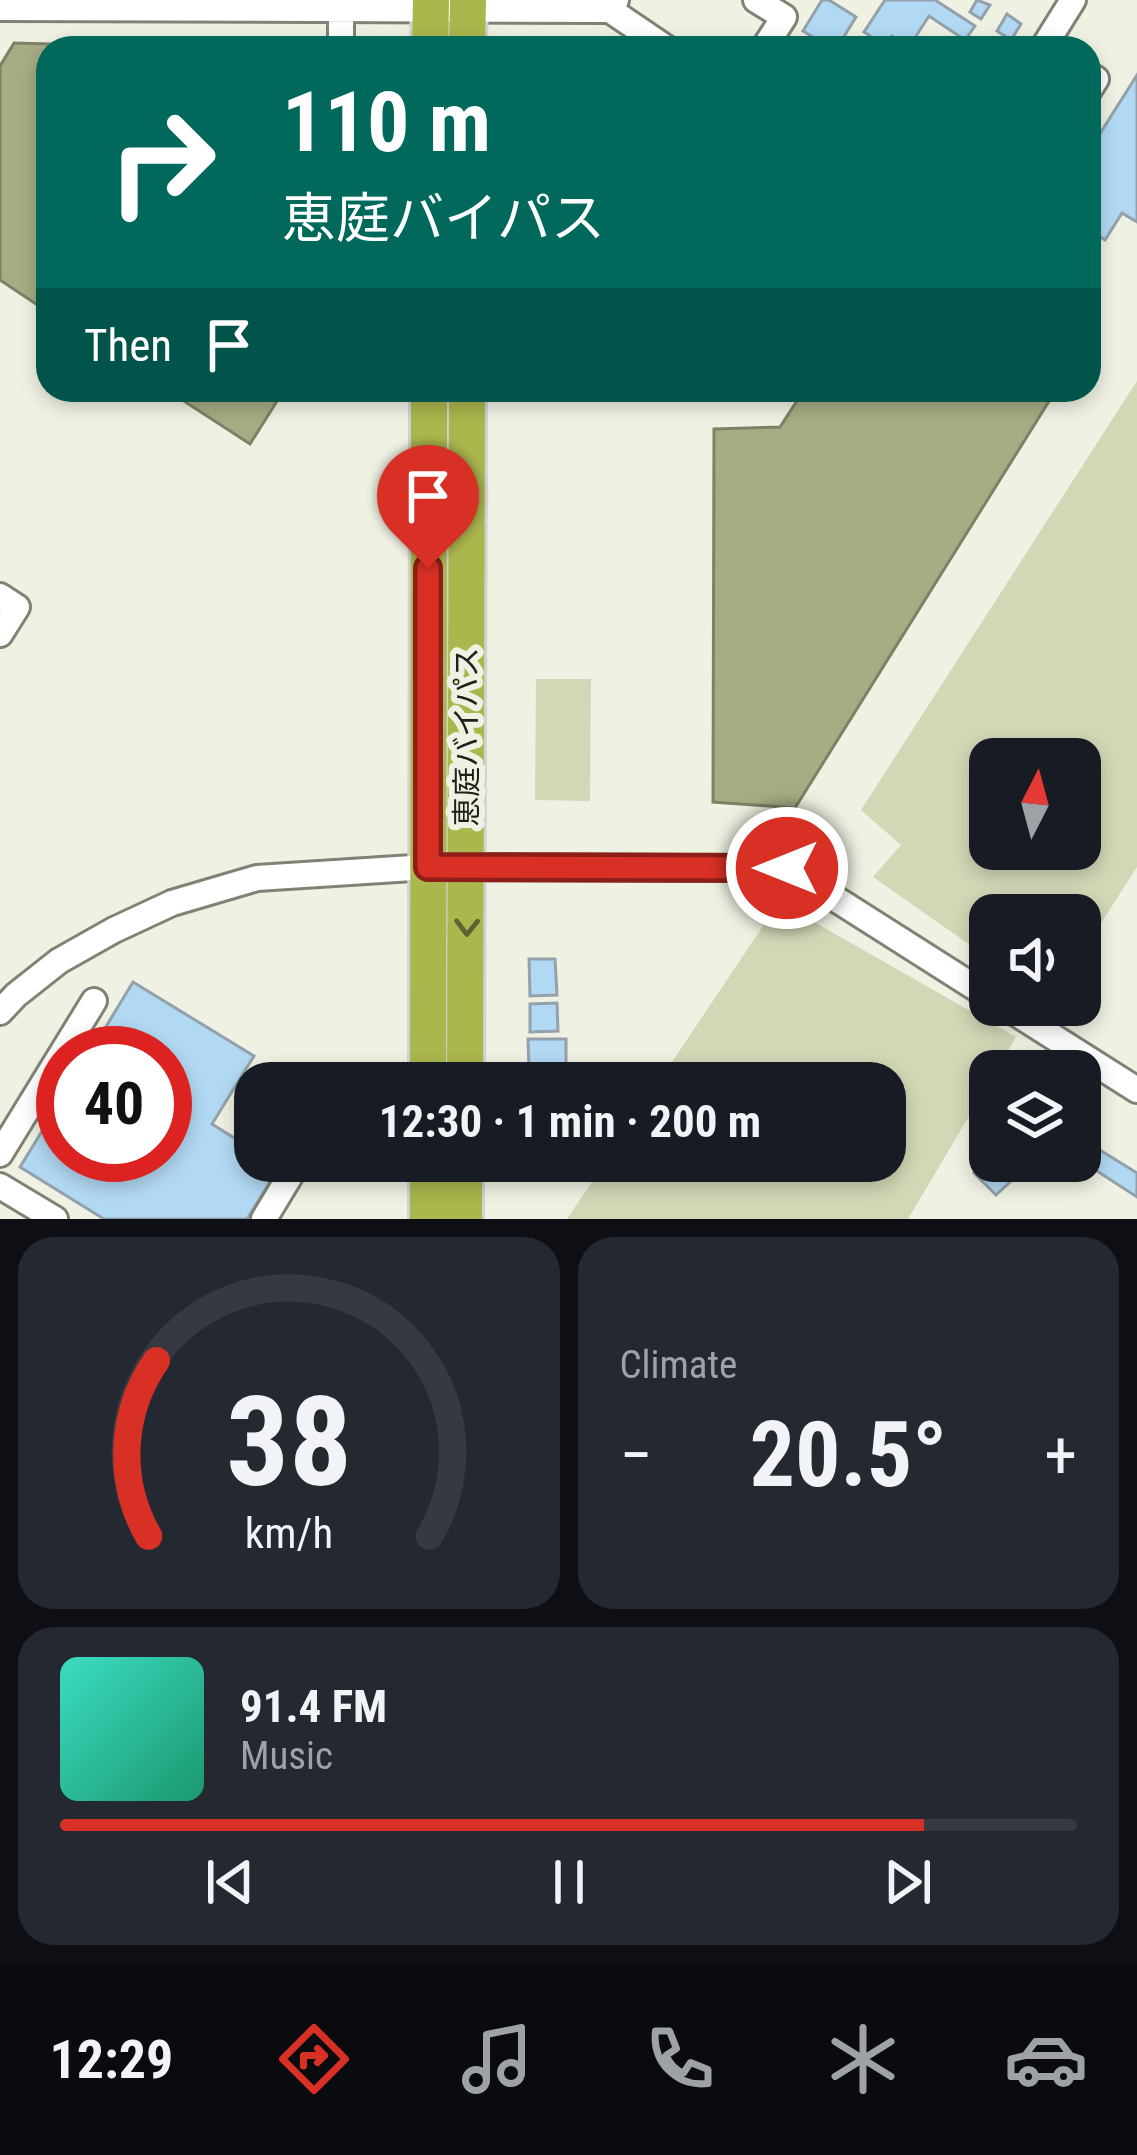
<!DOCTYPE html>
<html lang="en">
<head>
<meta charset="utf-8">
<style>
	:root { --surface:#171b24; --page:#242831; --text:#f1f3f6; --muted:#9ea1a6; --line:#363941; --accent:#d93025 }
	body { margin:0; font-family:"Roboto Condensed","Noto Sans JP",sans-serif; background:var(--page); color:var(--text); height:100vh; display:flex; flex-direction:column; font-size:45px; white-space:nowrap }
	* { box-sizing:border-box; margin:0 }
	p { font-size:39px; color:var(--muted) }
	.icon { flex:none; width:66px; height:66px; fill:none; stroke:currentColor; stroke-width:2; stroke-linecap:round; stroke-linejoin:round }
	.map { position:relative; height:1219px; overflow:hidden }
	.drawer { display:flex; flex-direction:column; gap:18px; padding:18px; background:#0d0f14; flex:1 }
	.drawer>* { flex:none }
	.guide { position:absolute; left:36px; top:36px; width:1065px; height:366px; border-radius:36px; box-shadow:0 6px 18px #0003; background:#00695c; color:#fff; overflow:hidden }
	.needle { width:78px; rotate:6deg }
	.controls { position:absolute; left:969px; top:738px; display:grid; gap:24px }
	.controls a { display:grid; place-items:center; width:132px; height:132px; border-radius:24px; background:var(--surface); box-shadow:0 6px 18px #0003; font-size:60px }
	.speed { position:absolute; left:36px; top:1026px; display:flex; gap:24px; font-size:60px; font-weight:700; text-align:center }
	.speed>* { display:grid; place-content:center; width:156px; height:156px; border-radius:50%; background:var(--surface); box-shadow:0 6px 18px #0003; line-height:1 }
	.speed .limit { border:18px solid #d22; background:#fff; color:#111 }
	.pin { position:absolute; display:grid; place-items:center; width:102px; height:102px; color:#fff; margin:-123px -51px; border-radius:50% 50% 50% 0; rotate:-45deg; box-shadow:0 0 12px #0007 }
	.pin .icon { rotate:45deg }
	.me { position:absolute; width:132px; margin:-66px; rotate:270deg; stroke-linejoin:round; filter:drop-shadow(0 0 9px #0008) }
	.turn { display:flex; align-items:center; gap:42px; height:252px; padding:0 48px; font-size:54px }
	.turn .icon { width:156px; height:156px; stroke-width:2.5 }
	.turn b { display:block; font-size:84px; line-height:102px }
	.then { display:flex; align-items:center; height:114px; padding:0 48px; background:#0003; gap:24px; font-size:45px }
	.big { font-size:90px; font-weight:700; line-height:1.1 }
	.drawer .card { flex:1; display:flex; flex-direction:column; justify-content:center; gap:18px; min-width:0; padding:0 42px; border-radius:36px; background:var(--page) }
	.drawer .dial { align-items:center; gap:0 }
	.dial svg { height:312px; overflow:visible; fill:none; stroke:var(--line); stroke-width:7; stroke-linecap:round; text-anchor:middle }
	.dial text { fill:var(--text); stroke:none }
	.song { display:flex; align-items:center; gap:36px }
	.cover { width:144px; height:144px; border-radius:18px; background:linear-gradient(135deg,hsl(170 70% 55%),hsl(160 70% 35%)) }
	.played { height:12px; border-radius:6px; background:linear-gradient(90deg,var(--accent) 85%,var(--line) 85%) }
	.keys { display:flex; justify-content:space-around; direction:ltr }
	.heat { display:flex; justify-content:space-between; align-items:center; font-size:66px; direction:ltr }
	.drawer .tiles { flex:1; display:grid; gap:18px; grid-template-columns:1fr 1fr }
	.card:last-child { grid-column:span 2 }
	.trip { position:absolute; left:234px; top:1062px; width:672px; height:120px; border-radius:36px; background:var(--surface); box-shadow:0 6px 18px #0003; font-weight:700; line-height:120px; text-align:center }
	.tab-bar { display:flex; height:192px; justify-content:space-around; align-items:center; background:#090b0e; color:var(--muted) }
	.tab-bar .icon { width:84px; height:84px }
	.tab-bar .on { color:var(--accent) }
	.tab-bar b { font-size:54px; color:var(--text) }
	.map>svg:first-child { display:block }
</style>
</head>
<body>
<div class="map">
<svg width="1137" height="1219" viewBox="0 0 1137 1219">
	<rect width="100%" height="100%" fill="#eff2e3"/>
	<!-- green -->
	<path fill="#d2d7b6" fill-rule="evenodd" d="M 1137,381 L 1137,867 L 1080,956 L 1080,915 L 990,915 L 990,959 L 873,877 L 901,845 L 861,810 ZM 990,759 L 1080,759 L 1080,849 L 990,849 Z
		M 536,679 L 591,679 L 590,801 L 535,800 Z
		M 779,902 L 1016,1037 L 996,1071 L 990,1071 L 990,1081 L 908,1219 L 567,1219 L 606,1161 L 885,1161 L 885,1083 L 658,1083 Z"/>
	<!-- water -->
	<path fill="#a6ac84" stroke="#7e8264" stroke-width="3" d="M 14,43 L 201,48 L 48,48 L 48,312 L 0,280 L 0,66 Z
		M 167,390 L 284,390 L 250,444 Z
		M 804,390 L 1056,390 L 795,808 L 713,802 L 714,429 L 780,427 Z"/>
	<!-- building -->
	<path fill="#b2d9f3" stroke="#94a1aa" stroke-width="3" d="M 822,0 L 829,0 L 856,17 L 837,48 L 831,48 L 803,31 Z
		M 885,0 L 935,0 L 975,26 L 965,40 L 929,16 L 909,47 L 892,36 L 886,46 L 864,32 Z
		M 977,0 L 990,5 L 981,19 L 970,12 Z
		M 1007,14 L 1021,24 L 1011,40 L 997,31 Z
		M 1137,75 L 1137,222 L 1122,213 L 1105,240 L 1089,230 L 1089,151 Z
		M 529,959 L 555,959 L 557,995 L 530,996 Z
		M 133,982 L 254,1056 L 212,1124 L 255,1151 L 255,1161 L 271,1161 L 280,1166 L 247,1219 L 104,1219 L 20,1167 L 63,1097 L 63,1155 L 165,1155 L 165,1053 L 90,1053 Z
		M 557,1003 L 558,1031 L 530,1032 L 530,1004 Z
		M 528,1039 L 566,1039 L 566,1067 L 529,1068 Z
		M 1087,1142 L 1137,1173 L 1137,1197 L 1080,1160 L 1080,1153 Z
		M 988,1159 L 1010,1182 L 996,1195 L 974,1173 Z"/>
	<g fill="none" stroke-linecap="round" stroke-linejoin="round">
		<defs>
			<path id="minor" d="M 756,0 L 784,17 L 764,48
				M 0,8 L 610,10 L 616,0
				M 610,10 L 666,48
				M 341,48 L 341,0
				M 1043,48 L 1073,0
				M 1089,75 L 1096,79 L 1089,90
				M 0,596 L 17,607 L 0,634
				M 1003,1005 L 1137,1090
				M 0,1012 L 16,995 L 59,961 L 114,930 L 172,903 L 257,878 L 428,867 L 787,868 L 990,997
				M 0,1154 L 94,1001
				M 0,1186 L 55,1219
				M 264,1219 L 299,1161"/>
			<path id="highway" d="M 430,48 L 431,0
				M 467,48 L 468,0
				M 428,1083 L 429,390
				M 465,1083 L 467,390
				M 428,1161 L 428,1219
				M 464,1219 L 464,1161"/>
		</defs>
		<!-- minor casing -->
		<use href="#minor" stroke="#808275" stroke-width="30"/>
		<!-- highway casing -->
		<use href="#highway" stroke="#d2d2d1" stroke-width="42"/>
		<!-- minor -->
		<use href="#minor" stroke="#fff" stroke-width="24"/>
		<!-- highway -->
		<use href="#highway" stroke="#abb64d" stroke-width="36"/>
	</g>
	<!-- one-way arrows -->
	<defs><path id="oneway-chevron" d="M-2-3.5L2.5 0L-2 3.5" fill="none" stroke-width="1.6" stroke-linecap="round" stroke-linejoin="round" transform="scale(3)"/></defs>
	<use stroke="#5e6431" href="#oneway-chevron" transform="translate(467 927) rotate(91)"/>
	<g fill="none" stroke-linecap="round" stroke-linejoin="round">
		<defs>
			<path id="route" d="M 428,568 L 428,867 L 787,868"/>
		</defs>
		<!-- route casing -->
		<use href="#route" stroke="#8d1f18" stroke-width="30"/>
		<!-- route -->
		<use href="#route" stroke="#d93025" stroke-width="21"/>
	</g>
	<g text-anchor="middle" stroke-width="12" stroke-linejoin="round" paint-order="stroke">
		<!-- street labels -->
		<g font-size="30" fill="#1f201a" stroke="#eff2e3">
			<text transform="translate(467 737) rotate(-90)" y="10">恵庭バイパス</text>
		</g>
	</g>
</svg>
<div class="controls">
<a><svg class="needle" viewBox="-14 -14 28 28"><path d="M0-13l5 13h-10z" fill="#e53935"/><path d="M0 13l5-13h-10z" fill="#9ea1a6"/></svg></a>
<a><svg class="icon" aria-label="sound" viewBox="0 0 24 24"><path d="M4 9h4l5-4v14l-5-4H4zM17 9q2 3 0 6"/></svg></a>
<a><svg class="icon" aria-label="layers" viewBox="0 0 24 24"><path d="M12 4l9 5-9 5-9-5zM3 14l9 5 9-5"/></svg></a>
</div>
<div class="speed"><div class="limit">40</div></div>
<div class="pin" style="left:428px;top:568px;background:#d93025"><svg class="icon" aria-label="arrive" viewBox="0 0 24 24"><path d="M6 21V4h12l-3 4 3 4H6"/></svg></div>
<svg class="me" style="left:787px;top:868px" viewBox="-20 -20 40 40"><circle r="17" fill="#d93025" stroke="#fff" stroke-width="3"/><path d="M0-11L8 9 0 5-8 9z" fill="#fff"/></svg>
<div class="trip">12:30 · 1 min · 200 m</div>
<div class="guide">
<div class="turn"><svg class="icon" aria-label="right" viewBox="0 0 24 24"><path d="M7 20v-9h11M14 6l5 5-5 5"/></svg><div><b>110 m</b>恵庭バイパス</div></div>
<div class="then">Then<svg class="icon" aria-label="arrive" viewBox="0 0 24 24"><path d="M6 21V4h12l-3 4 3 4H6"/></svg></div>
</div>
</div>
<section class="drawer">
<div class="tiles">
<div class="card dial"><svg viewBox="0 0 100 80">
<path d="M14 69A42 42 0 1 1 86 69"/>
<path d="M14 69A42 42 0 0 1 16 24" stroke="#d93025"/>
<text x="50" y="56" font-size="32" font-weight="700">38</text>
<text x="50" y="72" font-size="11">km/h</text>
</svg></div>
<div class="card"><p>Climate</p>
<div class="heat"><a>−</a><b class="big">20.5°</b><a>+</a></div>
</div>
<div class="card">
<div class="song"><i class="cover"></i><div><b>91.4 FM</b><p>Music</p></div></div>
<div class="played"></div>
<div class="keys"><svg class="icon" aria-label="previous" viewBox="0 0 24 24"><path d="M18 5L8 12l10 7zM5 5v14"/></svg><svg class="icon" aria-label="pause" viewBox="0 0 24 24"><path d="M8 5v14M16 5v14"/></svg><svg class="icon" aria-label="next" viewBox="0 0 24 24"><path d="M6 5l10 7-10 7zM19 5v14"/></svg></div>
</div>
</div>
</section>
<nav class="tab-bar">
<b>12:29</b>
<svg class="icon on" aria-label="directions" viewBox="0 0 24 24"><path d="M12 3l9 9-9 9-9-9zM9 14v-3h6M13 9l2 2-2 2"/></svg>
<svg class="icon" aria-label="music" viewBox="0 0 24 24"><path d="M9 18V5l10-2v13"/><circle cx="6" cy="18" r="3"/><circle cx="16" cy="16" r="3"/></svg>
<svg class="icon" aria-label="phone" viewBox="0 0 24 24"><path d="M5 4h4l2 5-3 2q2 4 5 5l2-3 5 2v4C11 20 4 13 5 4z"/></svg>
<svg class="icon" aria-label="climate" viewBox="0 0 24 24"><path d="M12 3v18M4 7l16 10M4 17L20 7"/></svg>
<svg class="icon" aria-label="car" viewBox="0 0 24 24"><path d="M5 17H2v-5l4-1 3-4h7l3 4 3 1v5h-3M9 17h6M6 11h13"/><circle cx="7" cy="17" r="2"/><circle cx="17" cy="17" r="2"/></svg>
</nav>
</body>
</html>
